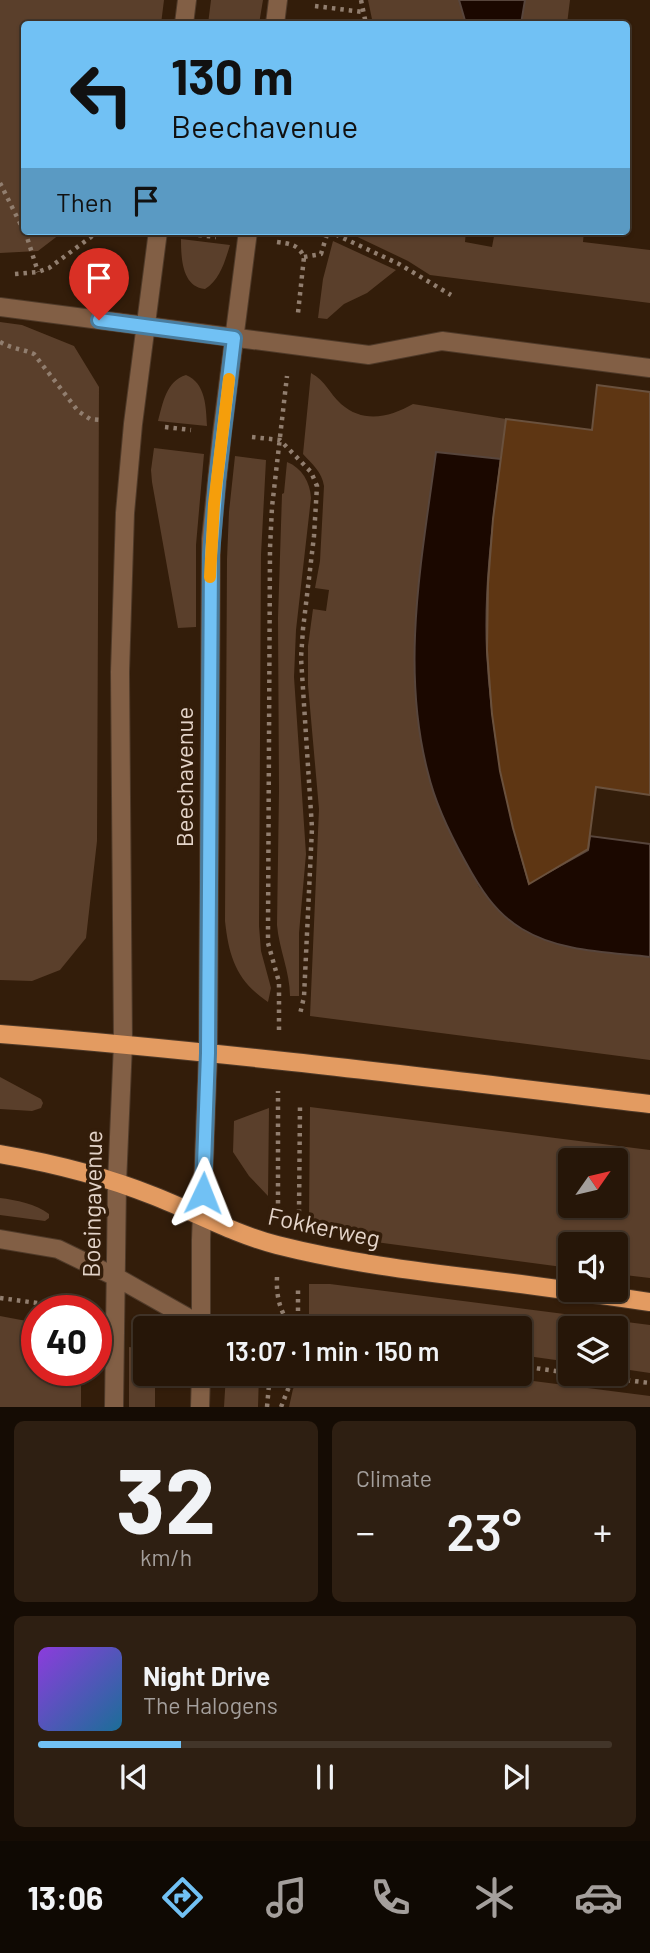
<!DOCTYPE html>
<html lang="en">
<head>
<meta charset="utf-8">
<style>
	:root { --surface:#261608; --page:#2e1f12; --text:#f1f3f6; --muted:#a49f9c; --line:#423529; --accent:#71c1f4 }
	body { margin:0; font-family:Barlow,sans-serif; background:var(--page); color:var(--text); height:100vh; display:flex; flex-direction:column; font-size:26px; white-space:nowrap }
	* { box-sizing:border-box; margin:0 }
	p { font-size:23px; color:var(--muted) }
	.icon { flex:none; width:38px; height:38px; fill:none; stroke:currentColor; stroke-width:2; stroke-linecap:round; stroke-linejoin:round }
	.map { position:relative; height:1407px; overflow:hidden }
	.panel { display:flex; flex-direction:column; gap:14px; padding:14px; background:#150c04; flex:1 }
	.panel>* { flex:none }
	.top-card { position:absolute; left:21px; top:21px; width:609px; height:214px; border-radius:7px; box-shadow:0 2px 5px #0004,0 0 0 2px var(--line); background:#71c1f4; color:#111; overflow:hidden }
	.needle { width:46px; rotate:56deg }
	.controls { position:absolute; left:558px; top:1148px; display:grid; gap:14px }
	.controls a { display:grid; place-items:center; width:70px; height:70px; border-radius:7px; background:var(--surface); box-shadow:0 2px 5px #0004,0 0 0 2px var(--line); font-size:35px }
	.speed { position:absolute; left:21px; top:1295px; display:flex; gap:14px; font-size:35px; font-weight:700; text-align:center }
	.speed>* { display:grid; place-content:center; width:91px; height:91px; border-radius:50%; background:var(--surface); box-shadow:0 2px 5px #0004,0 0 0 2px var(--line); line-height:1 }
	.speed .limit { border:10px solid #d22; background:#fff; color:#111 }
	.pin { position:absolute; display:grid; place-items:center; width:60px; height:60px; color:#fff; margin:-72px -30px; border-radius:50% 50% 50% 0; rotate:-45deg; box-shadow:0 0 7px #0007 }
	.pin .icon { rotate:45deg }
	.me { position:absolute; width:77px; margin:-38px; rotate:2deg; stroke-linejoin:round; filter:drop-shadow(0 0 5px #0008) }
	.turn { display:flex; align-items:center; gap:24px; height:147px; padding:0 35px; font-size:32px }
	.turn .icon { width:91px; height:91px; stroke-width:2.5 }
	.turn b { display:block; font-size:49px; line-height:60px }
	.then { display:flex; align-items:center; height:66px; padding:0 35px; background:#0003; gap:14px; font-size:26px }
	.big { font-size:52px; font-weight:600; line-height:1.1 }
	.panel .widget { flex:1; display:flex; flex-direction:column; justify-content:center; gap:10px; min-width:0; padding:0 24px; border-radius:10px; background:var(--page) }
	.panel .dial { align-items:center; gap:0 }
	.dial b { font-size:91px; line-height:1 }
	.song { display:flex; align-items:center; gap:21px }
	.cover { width:84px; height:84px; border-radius:10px; background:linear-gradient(135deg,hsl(270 70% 55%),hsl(200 70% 35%)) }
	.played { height:7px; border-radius:4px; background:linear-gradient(90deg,var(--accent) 25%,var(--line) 25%) }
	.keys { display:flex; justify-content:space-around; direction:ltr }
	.heat { display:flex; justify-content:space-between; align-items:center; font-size:38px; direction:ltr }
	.panel .tiles { flex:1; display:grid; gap:14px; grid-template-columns:1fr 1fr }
	.widget:last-child { grid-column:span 2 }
	.trip { position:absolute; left:133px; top:1316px; width:399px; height:70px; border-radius:7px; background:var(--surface); box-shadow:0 2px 5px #0004,0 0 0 2px var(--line); font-weight:600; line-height:70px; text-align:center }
	.tabs { display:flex; height:112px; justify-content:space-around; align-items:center; background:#0f0903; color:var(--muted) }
	.tabs .icon { width:49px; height:49px }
	.tabs .selected { color:var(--accent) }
	.tabs b { font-size:32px; color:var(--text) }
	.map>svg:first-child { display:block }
</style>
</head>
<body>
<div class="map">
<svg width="650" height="1407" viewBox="0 0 650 1407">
	<rect width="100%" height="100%" fill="#331d0a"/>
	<!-- green -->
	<path fill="#5a3f2b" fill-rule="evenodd" d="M 0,0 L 164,0 L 161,24 L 24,24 L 24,231 L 64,231 L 38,251 L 0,253 Z
		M 211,0 L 263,0 L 259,24 L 208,24 Z
		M 368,0 L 459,0 L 466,24 L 373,24 Z
		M 525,0 L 570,0 L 567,24 L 521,24 Z
		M 345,231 L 466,231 L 465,242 L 492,247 L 495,231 L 584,231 L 583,242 L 650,250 L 650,303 L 430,275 L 408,261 Z
		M 181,239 L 230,245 C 225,261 220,280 205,289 C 182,287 181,258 181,239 Z
		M 333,241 L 396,270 L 367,293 L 344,304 L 327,319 L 318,318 L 323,279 Z
		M 0,322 L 22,325 L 74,346 L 99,387 L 97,841 L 86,938 L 60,970 L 32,981 L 0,980 Z
		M 311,373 C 326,381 329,393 341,404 C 364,424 390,417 413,404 L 506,419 L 501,459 L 436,453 L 420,575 L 415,625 L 414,658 L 420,731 L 428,774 L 447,826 L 479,887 L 500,911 L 511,921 L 562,945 L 650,957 L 650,1060 L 310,1016 L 319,809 L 308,685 L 308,646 L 313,609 L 326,611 L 329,590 L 315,588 L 320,561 L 324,486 C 322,472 312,464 303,454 Z
		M 186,375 C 206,383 206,408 207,426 L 158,421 C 163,403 166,381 186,375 Z
		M 154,448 L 204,454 L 196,545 L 196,627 L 178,628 L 152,482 L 151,470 Z
		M 235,456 L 266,460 L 261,555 L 259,926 L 261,951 L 271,988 L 268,1002 C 237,981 229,958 225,921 L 227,559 L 229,512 Z
		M 287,462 C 302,468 310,482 311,498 L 296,630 L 294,677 L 306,854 L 299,933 L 299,996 L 290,996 C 290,972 279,949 277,925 L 279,791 L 278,618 L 282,494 L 284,493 Z
		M 0,1077 L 41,1099 L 43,1103 L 41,1108 L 32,1111 L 0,1109 Z
		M 310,1107 L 650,1150 L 650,1278 L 616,1274 L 616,1244 L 570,1244 L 570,1268 L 368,1241 L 335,1231 L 309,1219 ZM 570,1160 L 616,1160 L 616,1206 L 570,1206 Z
		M 269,1108 L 268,1196 L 249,1176 L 233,1152 L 234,1121 Z
		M 0,1198 C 16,1200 36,1204 49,1214 L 49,1218 L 45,1221 L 0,1215 Z
		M 309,1284 L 330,1284 L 650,1325 L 650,1373 L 616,1368 L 616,1328 L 570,1328 L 570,1362 L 520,1355 L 520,1328 L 316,1328 L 309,1326 Z
		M 0,1316 L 37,1323 L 37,1370 L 81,1370 L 81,1407 L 0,1407 Z
		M 129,1347 L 145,1349 L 145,1374 L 155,1374 L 155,1407 L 129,1407 Z
		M 226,1374 L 259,1374 L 258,1407 L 224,1407 Z
		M 303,1374 L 478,1374 L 650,1396 L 650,1407 L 289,1407 L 293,1389 Z"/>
	<!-- water -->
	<path fill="#1b0800" stroke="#57453c" stroke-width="2" d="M 459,0 L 525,0 L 521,24 L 466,24 Z
		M 436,452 L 501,459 C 493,522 484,587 487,651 C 491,731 506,807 529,883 L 588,850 L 590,836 L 650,844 L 650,957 C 607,952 560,952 522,929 C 495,913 479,887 465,861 C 450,834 435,803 428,773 C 400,667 422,558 436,452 Z"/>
	<!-- building -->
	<path fill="#5e3613" stroke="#6a513d" stroke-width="2" d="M 597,385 L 650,392 L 650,795 L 596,787 L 588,849 L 529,884 L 513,828 L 500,771 L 492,714 L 487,650 L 488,584 L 493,519 L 506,419 L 592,430 Z"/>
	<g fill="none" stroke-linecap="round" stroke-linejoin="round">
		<defs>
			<path id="minor" d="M 184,24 L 187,0
				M 275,24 L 278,0
				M 0,307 L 369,355 L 442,341 L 650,368
				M 0,1239 L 58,1249 L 116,1277 L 201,1325
				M 201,1328 L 201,1240 L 208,1053 L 211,539 L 222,433 L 248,231
				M 114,1407 L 117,1183 L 123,1044 L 120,672 L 125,513 L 133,424 L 158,231
				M 200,1407 L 201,1374"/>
			<path id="major" d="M 0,1034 C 217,1051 433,1078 650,1104
				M 0,1154 C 52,1163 105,1176 154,1196 C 195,1212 234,1234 277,1245 C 344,1262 413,1271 481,1279 C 538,1286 594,1294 650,1302"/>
		</defs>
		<!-- minor casing -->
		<use href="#minor" stroke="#4f3a29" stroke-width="20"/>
		<!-- major casing -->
		<use href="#major" stroke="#4f3a29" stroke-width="20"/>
		<!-- path -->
		<path stroke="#917e6f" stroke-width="4.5" stroke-dasharray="3.5 5" stroke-linecap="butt" d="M 361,0 L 366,24
			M 315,6 L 363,12
			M 0,183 L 24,231
			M 25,231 L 38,272
			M 328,231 L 399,264 L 451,295
			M 190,234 L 216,237
			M 277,242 C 290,244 298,244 304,257 L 298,313
			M 304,257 L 321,254 L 328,231
			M 15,274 L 38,272 L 49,268 L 99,231
			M 0,342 C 12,349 23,349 34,354 L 78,411 L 90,419 L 101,420
			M 165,427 L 191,430
			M 252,437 L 280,440 L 311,472 L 317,486 L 314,536 L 303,629 L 301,658 L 312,828 L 304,997 L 300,1014
			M 279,1030 L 279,982 L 268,943 L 268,930 L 270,548 L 272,507 L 287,376
			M 278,1212 L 278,1091
			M 299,1213 L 300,1106
			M 277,1277 C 276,1296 280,1314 293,1328
			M 0,1298 L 82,1309
			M 298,1328 L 298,1288
			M 520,1366 L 570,1373
			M 576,1374 L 650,1383
			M 267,1407 L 270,1374
			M 281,1407 L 294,1374"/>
		<!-- minor -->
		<use href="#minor" stroke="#825f45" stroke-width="18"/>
		<!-- major -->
		<use href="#major" stroke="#e39b61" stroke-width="18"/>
	</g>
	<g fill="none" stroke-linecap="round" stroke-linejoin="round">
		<defs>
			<path id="route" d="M 99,320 L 234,338 L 217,481 L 211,555 L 208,1053 L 203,1193"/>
		</defs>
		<!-- route casing -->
		<use href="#route" stroke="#497d9f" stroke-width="18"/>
		<!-- route -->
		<use href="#route" stroke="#71c1f4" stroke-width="12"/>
		<!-- slow -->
		<path stroke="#f59e0b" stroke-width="12" d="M 210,577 L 214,504 L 229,379"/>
	</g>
	<g text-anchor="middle" stroke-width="7" stroke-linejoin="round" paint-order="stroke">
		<!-- street labels -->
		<g font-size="24" fill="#e4d4c9" stroke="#331d0a">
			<text transform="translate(185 777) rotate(-90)" y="8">Beechavenue</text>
			<text transform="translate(93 1204) rotate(-89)" y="8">Boeingavenue</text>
			<text transform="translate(324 1228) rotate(12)" y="8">Fokkerweg</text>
		</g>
	</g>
</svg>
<div class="controls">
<a><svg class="needle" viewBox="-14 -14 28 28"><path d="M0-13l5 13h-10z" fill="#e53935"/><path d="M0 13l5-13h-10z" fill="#a49f9c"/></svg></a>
<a><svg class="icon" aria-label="sound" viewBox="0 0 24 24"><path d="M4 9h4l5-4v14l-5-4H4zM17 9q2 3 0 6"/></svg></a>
<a><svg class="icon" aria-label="layers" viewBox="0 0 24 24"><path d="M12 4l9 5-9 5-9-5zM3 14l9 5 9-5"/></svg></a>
</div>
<div class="speed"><div class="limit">40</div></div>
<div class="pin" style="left:99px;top:320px;background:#d93025"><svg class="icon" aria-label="arrive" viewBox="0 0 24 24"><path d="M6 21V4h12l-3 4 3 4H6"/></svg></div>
<svg class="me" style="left:203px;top:1193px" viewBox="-20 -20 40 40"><path d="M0-17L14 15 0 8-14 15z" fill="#71c1f4" stroke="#fff" stroke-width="4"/></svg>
<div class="trip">13:07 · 1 min · 150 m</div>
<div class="top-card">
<div class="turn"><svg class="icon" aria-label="left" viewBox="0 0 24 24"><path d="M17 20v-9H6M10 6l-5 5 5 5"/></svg><div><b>130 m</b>Beechavenue</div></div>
<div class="then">Then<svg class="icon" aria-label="arrive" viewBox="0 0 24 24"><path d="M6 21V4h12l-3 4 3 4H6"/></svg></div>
</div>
</div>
<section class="panel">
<div class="tiles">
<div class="widget dial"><b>32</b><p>km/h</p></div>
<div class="widget"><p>Climate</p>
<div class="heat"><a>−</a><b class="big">23°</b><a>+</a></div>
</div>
<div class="widget">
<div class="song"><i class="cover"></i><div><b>Night Drive</b><p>The Halogens</p></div></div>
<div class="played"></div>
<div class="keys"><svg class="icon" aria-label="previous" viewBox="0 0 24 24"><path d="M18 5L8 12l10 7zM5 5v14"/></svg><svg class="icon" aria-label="pause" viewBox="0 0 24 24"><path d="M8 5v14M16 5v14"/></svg><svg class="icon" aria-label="next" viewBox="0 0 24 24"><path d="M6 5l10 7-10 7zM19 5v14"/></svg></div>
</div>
</div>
</section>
<nav class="tabs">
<b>13:06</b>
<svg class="icon selected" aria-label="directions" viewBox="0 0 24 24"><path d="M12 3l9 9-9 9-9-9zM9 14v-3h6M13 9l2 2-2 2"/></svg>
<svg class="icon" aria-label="music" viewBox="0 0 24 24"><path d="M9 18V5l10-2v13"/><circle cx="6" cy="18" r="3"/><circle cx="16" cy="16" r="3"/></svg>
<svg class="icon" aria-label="phone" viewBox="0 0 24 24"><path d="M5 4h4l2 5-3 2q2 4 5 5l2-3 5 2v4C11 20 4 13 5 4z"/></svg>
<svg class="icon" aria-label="climate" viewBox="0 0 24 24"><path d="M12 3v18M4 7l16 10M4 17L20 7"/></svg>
<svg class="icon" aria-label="car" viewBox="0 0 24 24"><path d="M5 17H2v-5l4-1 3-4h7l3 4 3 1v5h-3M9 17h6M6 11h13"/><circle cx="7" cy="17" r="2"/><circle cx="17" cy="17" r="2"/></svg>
</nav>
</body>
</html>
